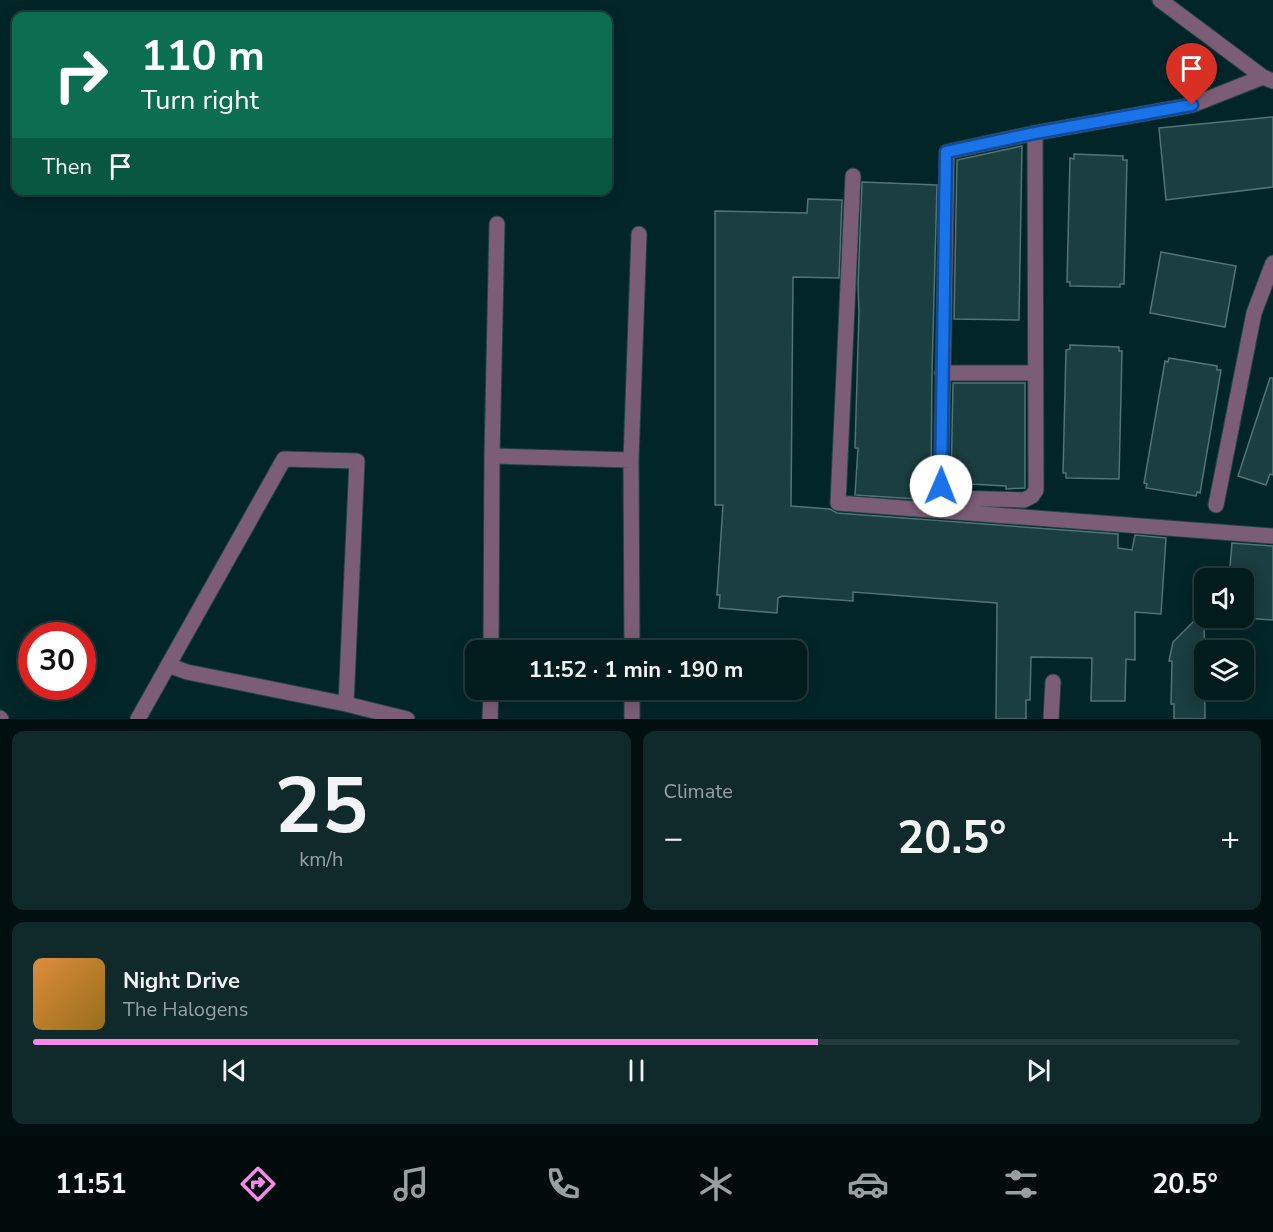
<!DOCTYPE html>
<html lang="en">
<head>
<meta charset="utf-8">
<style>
	:root { --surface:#021c1e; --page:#10292b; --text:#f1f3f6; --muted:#96a1a4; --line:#233a3c; --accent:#f888ea }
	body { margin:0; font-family:"Nunito Sans",sans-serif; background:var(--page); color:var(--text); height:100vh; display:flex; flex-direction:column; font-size:22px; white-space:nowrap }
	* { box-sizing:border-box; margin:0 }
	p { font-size:20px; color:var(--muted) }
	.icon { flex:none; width:33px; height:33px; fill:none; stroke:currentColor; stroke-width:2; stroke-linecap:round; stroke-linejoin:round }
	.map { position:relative; height:719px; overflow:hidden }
	.side { display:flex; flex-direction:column; gap:12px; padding:12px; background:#010f10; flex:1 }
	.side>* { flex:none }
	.top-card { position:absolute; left:12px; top:12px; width:600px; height:183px; border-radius:12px; box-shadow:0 3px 15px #0003,0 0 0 2px var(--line); background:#0b6e4f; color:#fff; overflow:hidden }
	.controls { position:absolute; left:1194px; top:568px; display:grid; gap:12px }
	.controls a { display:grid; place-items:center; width:60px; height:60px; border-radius:12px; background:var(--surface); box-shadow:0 3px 15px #0003,0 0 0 2px var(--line); font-size:30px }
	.speed { position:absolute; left:18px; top:622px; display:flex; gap:12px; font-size:30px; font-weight:700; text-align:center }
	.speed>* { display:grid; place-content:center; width:78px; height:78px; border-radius:50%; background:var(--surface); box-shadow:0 3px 15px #0003,0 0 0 2px var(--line); line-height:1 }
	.speed .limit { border:9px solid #d22; background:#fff; color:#111 }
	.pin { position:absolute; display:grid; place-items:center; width:51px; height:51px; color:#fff; margin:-62px -26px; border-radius:50% 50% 50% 0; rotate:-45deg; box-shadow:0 0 6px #0007 }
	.pin .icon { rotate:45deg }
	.me { position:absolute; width:66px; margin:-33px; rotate:1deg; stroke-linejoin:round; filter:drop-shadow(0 0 4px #0008) }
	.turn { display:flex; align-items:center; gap:21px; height:126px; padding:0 30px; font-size:27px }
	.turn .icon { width:78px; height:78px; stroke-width:2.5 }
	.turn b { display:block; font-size:42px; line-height:51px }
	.then { display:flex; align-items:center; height:57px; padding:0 30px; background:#0003; gap:12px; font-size:22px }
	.big { font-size:45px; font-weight:700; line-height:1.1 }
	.side .widget { flex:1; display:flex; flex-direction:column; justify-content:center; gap:9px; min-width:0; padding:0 21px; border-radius:12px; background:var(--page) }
	.side .dial { align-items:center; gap:0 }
	.dial b { font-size:78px; line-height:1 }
	.song { display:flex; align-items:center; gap:18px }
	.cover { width:72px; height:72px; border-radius:9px; background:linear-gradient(135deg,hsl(30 70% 55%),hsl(40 70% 35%)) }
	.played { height:6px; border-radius:3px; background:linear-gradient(90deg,var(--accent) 65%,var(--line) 65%) }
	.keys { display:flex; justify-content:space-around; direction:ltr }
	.heat { display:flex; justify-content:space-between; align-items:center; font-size:33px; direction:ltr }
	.side .tiles { flex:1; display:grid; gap:12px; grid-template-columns:1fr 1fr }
	.widget:last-child { grid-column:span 2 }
	.trip { position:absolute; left:465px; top:640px; width:342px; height:60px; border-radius:12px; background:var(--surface); box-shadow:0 3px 15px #0003,0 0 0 2px var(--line); font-weight:700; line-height:60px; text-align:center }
	.tabs { display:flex; height:96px; justify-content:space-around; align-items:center; background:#010b0c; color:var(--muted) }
	.tabs .icon { width:42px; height:42px }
	.tabs .current { color:var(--accent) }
	.tabs b { font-size:27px; color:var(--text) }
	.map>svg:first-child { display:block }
</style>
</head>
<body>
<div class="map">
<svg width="1273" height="719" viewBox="0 0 1273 719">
	<rect width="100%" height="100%" fill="#022628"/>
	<!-- building -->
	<path fill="#1b3e40" stroke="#517476" stroke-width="1.5" d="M 1273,117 L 1273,187 L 1166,200 L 1159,128 Z
		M 1022,146 L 1019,320 L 954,319 L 957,160 Z
		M 1074,154 L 1123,156 L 1123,160 L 1127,160 L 1124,284 L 1120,284 L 1120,287 L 1070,286 L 1070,282 L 1067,282 L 1070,158 L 1074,159 Z
		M 862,182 L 937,185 L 932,372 L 931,486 L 933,500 L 855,495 L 858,448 L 855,448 L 859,313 L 858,285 Z
		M 808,199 L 842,200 L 839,278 L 793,277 L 791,506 L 830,509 L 837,513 L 1118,534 L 1118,548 L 1132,550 L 1135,535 L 1166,538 L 1161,614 L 1135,612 L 1135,660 L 1126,659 L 1125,701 L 1091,701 L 1092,658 L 1031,657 L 1030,700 L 1026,700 L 1026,719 L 996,719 L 997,603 L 853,592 L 853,601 L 782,596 L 778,598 L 777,613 L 719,608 L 720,595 L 717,595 L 723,505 L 715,505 L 715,211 L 807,213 Z
		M 1161,252 L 1236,266 L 1225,327 L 1150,313 Z
		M 1070,345 L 1119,347 L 1119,351 L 1122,351 L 1119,479 L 1066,478 L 1066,473 L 1063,473 L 1066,350 L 1070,349 Z
		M 1169,358 L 1217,366 L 1217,370 L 1221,370 L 1200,493 L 1197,492 L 1196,496 L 1146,488 L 1147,484 L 1144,483 L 1165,361 L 1168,362 Z
		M 1270,378 L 1273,378 L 1273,475 L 1270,474 L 1266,485 L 1238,476 Z
		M 953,383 L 1025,383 L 1025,488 L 1006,489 L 1006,486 L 951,483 Z
		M 1232,543 L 1273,546 L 1273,620 L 1244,618 L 1244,579 L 1229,579 Z
		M 1204,611 L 1205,719 L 1174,719 L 1174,704 L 1171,704 L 1172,661 L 1169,661 L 1173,642 Z"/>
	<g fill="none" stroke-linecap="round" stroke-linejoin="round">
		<defs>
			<path id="minor" d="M 1160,0 L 1263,77 L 1273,81
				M 1035,133 L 1036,490 L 1032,496 L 1024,500 L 951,498 L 941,486 L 947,152 L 1035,133 L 1192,105 L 1263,77
				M 853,176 L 838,503 L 1273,536
				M 942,373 L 1035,373
				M 492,456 L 497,224
				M 631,460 L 639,234
				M 1216,505 L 1254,313 L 1273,263
				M 491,651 L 492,456 L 631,460 L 632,651
				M 632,690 L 632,719
				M 346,704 L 407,719
				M 0,718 L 1,719
				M 138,719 L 284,459 L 357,461 L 346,704 L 187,672 L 168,665
				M 490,719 L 491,690
				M 1051,719 L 1053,682"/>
		</defs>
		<!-- minor casing -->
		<use href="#minor" stroke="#224345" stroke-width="17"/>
		<!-- minor -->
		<use href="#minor" stroke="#7b5e76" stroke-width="15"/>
	</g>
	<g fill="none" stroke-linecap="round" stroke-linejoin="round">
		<defs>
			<path id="route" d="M 941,486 L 946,152 L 1035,133 L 1192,105"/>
		</defs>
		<!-- route casing -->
		<use href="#route" stroke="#114b97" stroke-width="15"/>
		<!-- route -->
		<use href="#route" stroke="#1a73e8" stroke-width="10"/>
	</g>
</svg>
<div class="controls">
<a><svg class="icon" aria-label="sound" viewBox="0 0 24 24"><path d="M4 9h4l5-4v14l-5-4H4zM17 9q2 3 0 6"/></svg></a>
<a><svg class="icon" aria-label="layers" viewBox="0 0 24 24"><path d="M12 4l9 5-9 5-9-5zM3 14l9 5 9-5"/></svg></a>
</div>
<div class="speed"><div class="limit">30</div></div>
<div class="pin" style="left:1192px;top:105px;background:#d93025"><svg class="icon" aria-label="arrive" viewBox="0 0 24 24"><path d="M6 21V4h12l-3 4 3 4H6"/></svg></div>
<svg class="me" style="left:941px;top:486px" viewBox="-20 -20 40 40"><circle r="19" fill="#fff"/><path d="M0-13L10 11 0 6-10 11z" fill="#1a73e8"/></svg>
<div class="trip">11:52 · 1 min · 190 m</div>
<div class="top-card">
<div class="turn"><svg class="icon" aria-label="right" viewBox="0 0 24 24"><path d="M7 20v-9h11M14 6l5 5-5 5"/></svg><div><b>110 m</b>Turn right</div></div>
<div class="then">Then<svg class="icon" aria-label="arrive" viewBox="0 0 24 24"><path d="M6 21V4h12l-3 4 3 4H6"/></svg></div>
</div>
</div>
<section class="side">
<div class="tiles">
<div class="widget dial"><b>25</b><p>km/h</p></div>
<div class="widget"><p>Climate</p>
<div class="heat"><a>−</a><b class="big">20.5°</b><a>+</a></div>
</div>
<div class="widget">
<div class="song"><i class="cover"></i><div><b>Night Drive</b><p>The Halogens</p></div></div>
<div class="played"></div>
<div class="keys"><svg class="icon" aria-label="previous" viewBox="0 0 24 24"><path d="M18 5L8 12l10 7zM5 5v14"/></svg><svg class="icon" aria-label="pause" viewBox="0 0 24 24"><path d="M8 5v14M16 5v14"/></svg><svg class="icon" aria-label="next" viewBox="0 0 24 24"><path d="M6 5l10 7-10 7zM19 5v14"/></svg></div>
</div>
</div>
</section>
<nav class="tabs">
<b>11:51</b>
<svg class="icon current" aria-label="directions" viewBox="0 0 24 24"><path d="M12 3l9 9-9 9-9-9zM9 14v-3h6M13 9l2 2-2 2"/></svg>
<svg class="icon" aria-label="music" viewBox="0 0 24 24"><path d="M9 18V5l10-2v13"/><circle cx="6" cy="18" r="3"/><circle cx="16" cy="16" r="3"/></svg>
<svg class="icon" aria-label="phone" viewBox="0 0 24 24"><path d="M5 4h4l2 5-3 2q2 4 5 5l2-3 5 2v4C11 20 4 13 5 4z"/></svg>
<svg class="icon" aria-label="climate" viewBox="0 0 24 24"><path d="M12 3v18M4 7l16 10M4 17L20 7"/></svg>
<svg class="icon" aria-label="car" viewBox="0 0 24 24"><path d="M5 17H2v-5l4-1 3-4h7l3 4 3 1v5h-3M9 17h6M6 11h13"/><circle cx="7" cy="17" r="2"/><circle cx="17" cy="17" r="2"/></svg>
<svg class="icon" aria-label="filters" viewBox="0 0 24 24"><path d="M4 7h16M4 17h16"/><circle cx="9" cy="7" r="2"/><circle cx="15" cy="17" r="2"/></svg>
<b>20.5°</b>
</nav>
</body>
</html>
